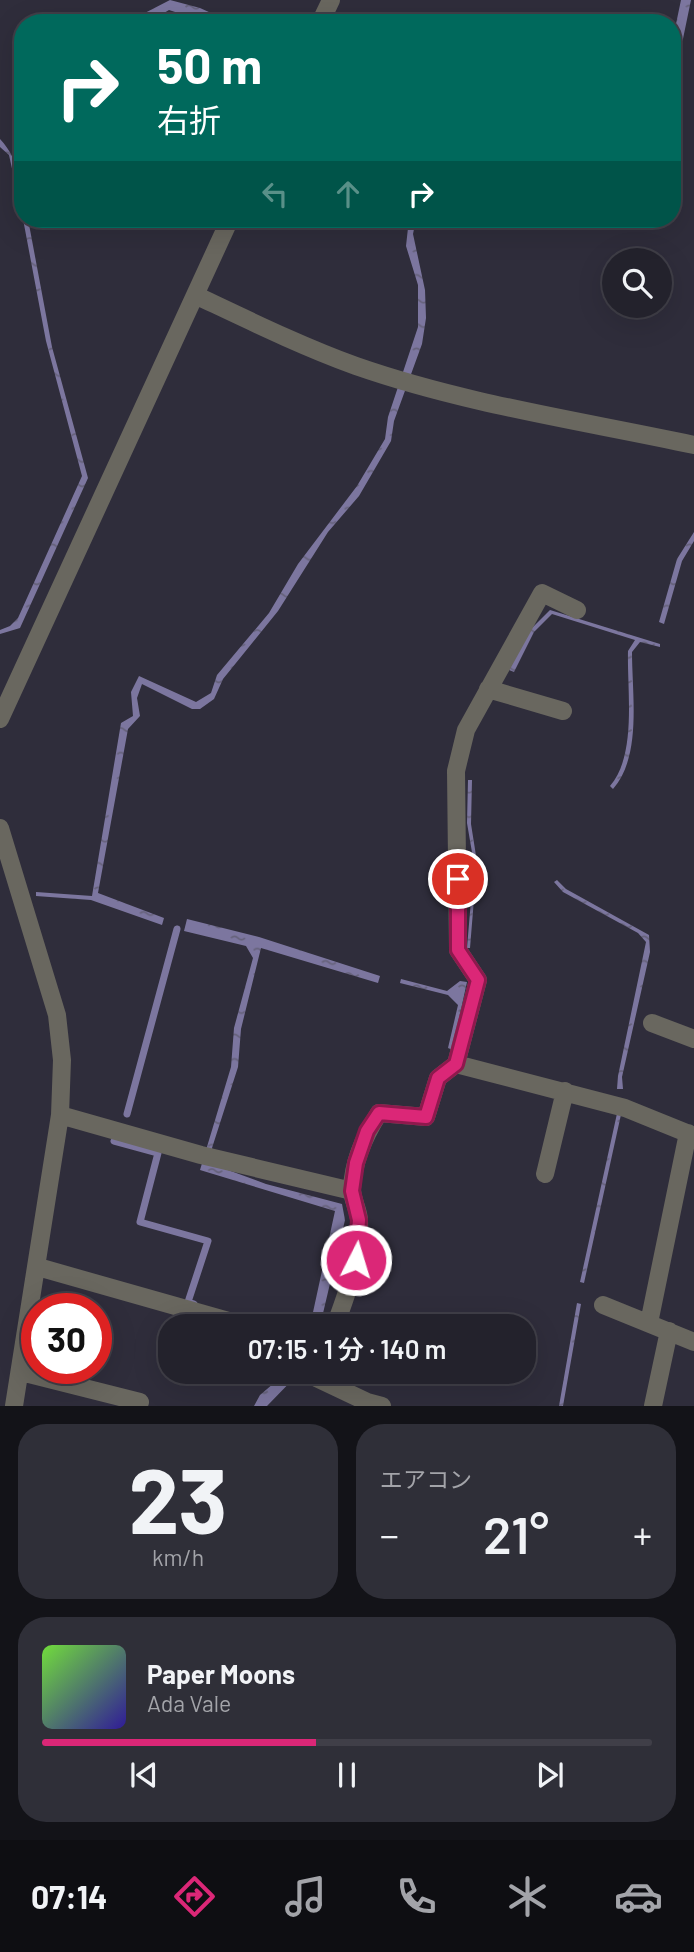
<!DOCTYPE html>
<html lang="ja">
<head>
<meta charset="utf-8">
<style>
	:root { --surface:#23222c; --page:#2f2f38; --text:#f1f3f6; --muted:#a3a4a9; --line:#403f48; --accent:#db2777 }
	body { margin:0; font-family:Barlow,"Noto Sans JP",sans-serif; background:var(--page); color:var(--text); height:100vh; display:flex; flex-direction:column; font-size:26px; white-space:nowrap }
	* { box-sizing:border-box; margin:0 }
	p { font-size:23px; color:var(--muted) }
	.icon { flex:none; width:38px; height:38px; fill:none; stroke:currentColor; stroke-width:2; stroke-linecap:round; stroke-linejoin:round }
	.map { position:relative; height:1406px; overflow:hidden }
	.sheet { display:flex; flex-direction:column; gap:18px; padding:18px; background:#131318; flex:1 }
	.sheet>* { flex:none }
	.top-card { position:absolute; left:14px; top:14px; width:667px; height:214px; border-radius:28px; box-shadow:0 7px 28px #0002,0 0 0 2px var(--line); background:#00695c; color:#fff; overflow:hidden }
	.buttons { position:absolute; left:602px; top:248px; display:grid; gap:14px }
	.buttons a { display:grid; place-items:center; width:70px; height:70px; border-radius:50%; background:var(--surface); box-shadow:0 7px 28px #0002,0 0 0 2px var(--line); font-size:35px }
	.speed { position:absolute; left:21px; top:1293px; display:flex; gap:14px; font-size:35px; font-weight:700; text-align:center }
	.speed>* { display:grid; place-content:center; width:91px; height:91px; border-radius:50%; background:var(--surface); box-shadow:0 7px 28px #0002,0 0 0 2px var(--line); line-height:1 }
	.speed .limit { border:10px solid #d22; background:#fff; color:#111 }
	.pin { position:absolute; display:grid; place-items:center; width:60px; height:60px; color:#fff; margin:-30px; border:4px solid #fff; border-radius:50%; box-shadow:0 2px 7px #0007 }
	.me { position:absolute; width:77px; margin:-38px; rotate:5deg; stroke-linejoin:round; filter:drop-shadow(0 0 5px #0008) }
	.turn { display:flex; align-items:center; gap:24px; height:147px; padding:0 28px; font-size:32px }
	.turn .icon { width:91px; height:91px; stroke-width:2.5 }
	.turn b { display:block; font-size:49px; line-height:60px }
	.lanes { display:flex; align-items:center; height:66px; padding:0 28px; background:#0003; justify-content:center; gap:35px; direction:ltr }
	.lanes .off { opacity:.35 }
	.big { font-size:52px; font-weight:600; line-height:1.1 }
	.sheet .tile { flex:1; display:flex; flex-direction:column; justify-content:center; gap:10px; min-width:0; padding:0 24px; border-radius:28px; background:var(--page) }
	.sheet .dial { align-items:center; gap:0 }
	.dial b { font-size:91px; line-height:1 }
	.song { display:flex; align-items:center; gap:21px }
	.cover { width:84px; height:84px; border-radius:10px; background:linear-gradient(135deg,hsl(100 70% 55%),hsl(250 70% 35%)) }
	.played { height:7px; border-radius:4px; background:linear-gradient(90deg,var(--accent) 45%,var(--line) 45%) }
	.keys { display:flex; justify-content:space-around; direction:ltr }
	.heat { display:flex; justify-content:space-between; align-items:center; font-size:38px; direction:ltr }
	.sheet .tiles { flex:1; display:grid; gap:18px; grid-template-columns:1fr 1fr }
	.tile:last-child { grid-column:span 2 }
	.trip { position:absolute; left:158px; top:1314px; width:378px; height:70px; border-radius:28px; background:var(--surface); box-shadow:0 7px 28px #0002,0 0 0 2px var(--line); font-weight:600; line-height:70px; text-align:center }
	.dock { display:flex; height:112px; justify-content:space-around; align-items:center; background:#0e0e12; color:var(--muted) }
	.dock .icon { width:49px; height:49px }
	.dock .on { color:var(--accent) }
	.dock b { font-size:32px; color:var(--text) }
	.map>svg:first-child { display:block }
</style>
</head>
<body>
<div class="map">
<svg width="694" height="1406" viewBox="0 0 694 1406">
	<defs>
		<pattern id="water-ripples" width="26" height="14" patternUnits="userSpaceOnUse" patternTransform="scale(1.75)"><rect width="26" height="14" fill="#7c769f"/><path d="M2 4q2-2 4 0t4 0M15 11q2-2 4 0t4 0" fill="none" stroke="#66627b"/></pattern>
	</defs>
	<rect width="100%" height="100%" fill="#2f2d3b"/>
	<!-- water -->
	<path fill="url(#water-ripples)" d="M 170,0 L 200,8 L 233,23 L 209,23 L 169,10 L 147,23 L 116,23 L 137,17 Z
		M 681,0 L 691,0 L 672,92 L 672,43 Z
		M 0,139 C 21,162 23,188 23,218 L 9,155 L 0,147 Z
		M 23,219 L 28,219 L 52,347 L 88,478 L 20,628 L 0,634 L 0,630 L 10,626 L 18,618 L 82,476 L 46,341 Z
		M 409,219 L 416,219 L 413,234 L 425,290 L 426,318 L 422,344 L 394,421 L 391,441 L 359,496 L 328,532 L 278,611 L 223,679 L 214,699 L 200,709 L 192,709 L 142,684 L 137,698 L 140,716 L 128,729 L 98,893 L 164,918 L 162,925 L 91,900 L 36,896 L 36,892 L 92,896 L 121,723 L 133,716 L 131,692 L 139,676 L 196,702 L 211,693 L 217,675 L 269,613 L 298,564 L 357,486 L 385,439 L 388,417 L 418,327 L 418,285 L 406,246 Z
		M 694,532 L 694,541 L 682,561 L 664,624 L 659,622 L 677,559 Z
		M 550,610 L 660,644 L 660,647 L 640,642 L 632,652 C 632,695 642,756 613,789 L 610,786 C 637,755 627,691 628,651 L 635,640 L 552,614 L 534,632 L 514,672 L 509,670 L 529,631 Z
		M 468,780 L 472,780 L 471,824 L 477,862 L 470,948 L 467,948 L 474,864 L 467,823 Z
		M 557,880 L 566,889 L 649,935 L 650,952 L 622,1077 L 623,1089 L 617,1089 L 618,1076 L 646,942 L 638,933 L 563,892 L 554,882 Z
		M 187,919 L 259,937 L 380,976 L 378,983 L 261,948 L 241,1029 L 238,1067 L 212,1148 L 217,1166 L 266,1184 L 342,1204 L 345,1220 L 320,1326 L 310,1326 L 335,1211 L 200,1170 L 231,1067 L 234,1028 L 253,958 L 246,946 L 184,931 Z
		M 401,979 L 447,991 L 460,981 L 467,982 L 452,1050 L 448,1048 L 458,1005 L 448,995 L 400,983 Z
		M 618,1109 L 622,1110 L 584,1283 L 580,1282 Z
		M 577,1303 L 581,1304 L 563,1406 L 559,1406 Z
		M 287,1372 L 300,1372 L 267,1406 L 254,1406 L 260,1395 Z"/>
	<g fill="none" stroke-linecap="round" stroke-linejoin="round">
		<!-- stream -->
		<path stroke="#7c769f" stroke-width="7" d="M 127,1114 L 177,929
			M 114,1141 L 158,1153 L 140,1222 L 208,1241 L 188,1302 L 194,1304"/>
		<!-- minor -->
		<path stroke="#69675f" stroke-width="18" d="M 488,689 L 563,711
			M 0,828 L 57,1015 L 62,1060 L 60,1115 L 14,1406
			M 652,1023 L 694,1039
			M 456,1064 L 625,1108 L 694,1136
			M 60,1115 L 201,1155 L 352,1191
			M 545,1174 L 565,1091
			M 38,1267 L 246,1326
			M 603,1305 L 694,1342
			M 649,1323 L 688,1133
			M 335,1326 C 347,1293 361,1257 359,1221 C 359,1210 352,1200 352,1189 C 353,1162 365,1135 379,1113 L 426,1117 L 438,1078 L 456,1064 L 478,980 L 458,950 L 456,771 L 466,730 L 542,593 L 577,610
			M 21,1372 L 140,1402
			M 304,1372 L 367,1402 L 382,1406
			M 653,1406 L 669,1331"/>
		<!-- tertiary -->
		<path stroke="#69675f" stroke-width="18" d="M 320,23 L 331,0
			M 195,295 C 248,320 301,346 356,366 C 465,404 582,421 694,445
			M 0,719 L 230,219"/>
	</g>
	<g fill="none" stroke-linecap="round" stroke-linejoin="round">
		<defs>
			<path id="route" d="M 356,1260 L 359,1220 L 352,1191 L 356,1163 L 367,1131 L 379,1113 L 426,1117 L 438,1078 L 456,1064 L 478,980 L 458,950 L 458,879"/>
		</defs>
		<!-- route casing -->
		<use href="#route" stroke="#8e194d" stroke-width="18"/>
		<!-- route -->
		<use href="#route" stroke="#db2777" stroke-width="12"/>
	</g>
</svg>
<div class="buttons">
<a><svg class="icon" aria-label="search" viewBox="0 0 24 24"><circle cx="10" cy="10" r="6"/><path d="M15 15l6 6"/></svg></a>
</div>
<div class="speed"><div class="limit">30</div></div>
<div class="pin" style="left:458px;top:879px;background:#d93025"><svg class="icon" aria-label="arrive" viewBox="0 0 24 24"><path d="M6 21V4h12l-3 4 3 4H6"/></svg></div>
<svg class="me" style="left:356px;top:1260px" viewBox="-20 -20 40 40"><circle r="17" fill="#db2777" stroke="#fff" stroke-width="3"/><path d="M0-11L8 9 0 5-8 9z" fill="#fff"/></svg>
<div class="trip">07:15 · 1 分 · 140 m</div>
<div class="top-card">
<div class="turn"><svg class="icon" aria-label="right" viewBox="0 0 24 24"><path d="M7 20v-9h11M14 6l5 5-5 5"/></svg><div><b>50 m</b>右折</div></div>
<div class="lanes"><svg class="icon off" aria-label="left" viewBox="0 0 24 24"><path d="M17 20v-9H6M10 6l-5 5 5 5"/></svg><svg class="icon off" aria-label="ahead" viewBox="0 0 24 24"><path d="M12 20V5M6 11l6-6 6 6"/></svg><svg class="icon" aria-label="right" viewBox="0 0 24 24"><path d="M7 20v-9h11M14 6l5 5-5 5"/></svg></div>
</div>
</div>
<section class="sheet">
<div class="tiles">
<div class="tile dial"><b>23</b><p>km/h</p></div>
<div class="tile"><p>エアコン</p>
<div class="heat"><a>−</a><b class="big">21°</b><a>+</a></div>
</div>
<div class="tile">
<div class="song"><i class="cover"></i><div><b>Paper Moons</b><p>Ada Vale</p></div></div>
<div class="played"></div>
<div class="keys"><svg class="icon" aria-label="previous" viewBox="0 0 24 24"><path d="M18 5L8 12l10 7zM5 5v14"/></svg><svg class="icon" aria-label="pause" viewBox="0 0 24 24"><path d="M8 5v14M16 5v14"/></svg><svg class="icon" aria-label="next" viewBox="0 0 24 24"><path d="M6 5l10 7-10 7zM19 5v14"/></svg></div>
</div>
</div>
</section>
<nav class="dock">
<b>07:14</b>
<svg class="icon on" aria-label="directions" viewBox="0 0 24 24"><path d="M12 3l9 9-9 9-9-9zM9 14v-3h6M13 9l2 2-2 2"/></svg>
<svg class="icon" aria-label="music" viewBox="0 0 24 24"><path d="M9 18V5l10-2v13"/><circle cx="6" cy="18" r="3"/><circle cx="16" cy="16" r="3"/></svg>
<svg class="icon" aria-label="phone" viewBox="0 0 24 24"><path d="M5 4h4l2 5-3 2q2 4 5 5l2-3 5 2v4C11 20 4 13 5 4z"/></svg>
<svg class="icon" aria-label="climate" viewBox="0 0 24 24"><path d="M12 3v18M4 7l16 10M4 17L20 7"/></svg>
<svg class="icon" aria-label="car" viewBox="0 0 24 24"><path d="M5 17H2v-5l4-1 3-4h7l3 4 3 1v5h-3M9 17h6M6 11h13"/><circle cx="7" cy="17" r="2"/><circle cx="17" cy="17" r="2"/></svg>
</nav>
</body>
</html>
